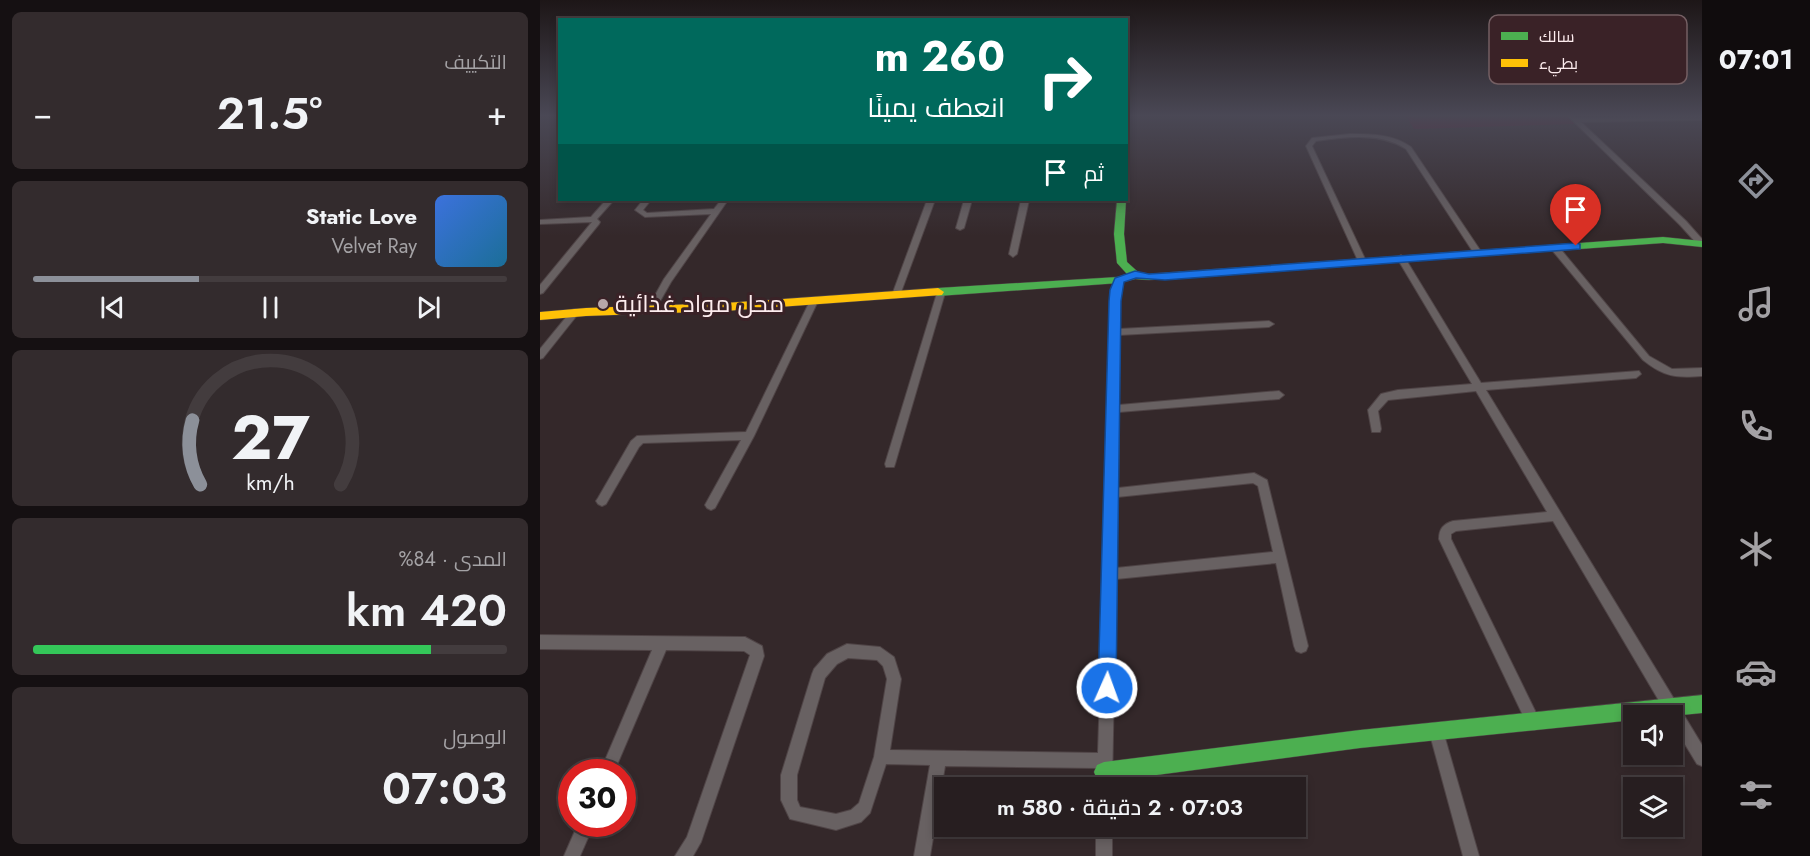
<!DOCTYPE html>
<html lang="ar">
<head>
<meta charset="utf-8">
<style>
	:root { --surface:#271e20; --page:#332b2d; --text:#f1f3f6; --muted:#a4a2a5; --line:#433c3e; --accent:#8c9099 }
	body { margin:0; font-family:Jost,Cairo,sans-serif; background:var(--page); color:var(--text); direction:rtl; height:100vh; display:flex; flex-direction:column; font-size:22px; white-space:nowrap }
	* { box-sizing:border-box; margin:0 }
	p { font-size:20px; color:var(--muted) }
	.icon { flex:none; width:33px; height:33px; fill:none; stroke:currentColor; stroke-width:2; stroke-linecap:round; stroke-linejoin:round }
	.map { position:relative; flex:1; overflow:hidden; direction:ltr }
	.side { display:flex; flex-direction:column; gap:12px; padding:12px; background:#151012; width:540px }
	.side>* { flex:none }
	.guide { position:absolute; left:18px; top:18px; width:570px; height:183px; border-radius:0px; box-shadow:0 3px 9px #0003,0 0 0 2px var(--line); direction:rtl; background:#00695c; color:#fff; overflow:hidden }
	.fabs { position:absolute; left:1083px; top:705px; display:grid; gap:12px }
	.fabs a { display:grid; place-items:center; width:60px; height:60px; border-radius:0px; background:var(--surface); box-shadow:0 3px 9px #0003,0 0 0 2px var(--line); font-size:30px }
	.speed { position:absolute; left:18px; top:759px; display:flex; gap:12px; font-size:30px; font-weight:700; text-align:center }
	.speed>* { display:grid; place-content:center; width:78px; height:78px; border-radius:50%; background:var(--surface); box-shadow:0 3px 9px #0003,0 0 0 2px var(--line); line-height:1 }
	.speed .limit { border:9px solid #d22; background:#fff; color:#111 }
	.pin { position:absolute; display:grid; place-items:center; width:51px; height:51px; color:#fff; margin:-62px -26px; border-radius:50% 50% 50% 0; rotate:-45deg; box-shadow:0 0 6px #0007 }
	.pin .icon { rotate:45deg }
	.me { position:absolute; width:66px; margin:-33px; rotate:2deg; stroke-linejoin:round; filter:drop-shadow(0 0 4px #0008) }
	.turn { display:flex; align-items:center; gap:21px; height:126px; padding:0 24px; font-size:27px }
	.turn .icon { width:78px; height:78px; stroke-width:2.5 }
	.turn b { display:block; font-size:42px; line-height:51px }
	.then { display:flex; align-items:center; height:57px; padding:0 24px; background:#0003; gap:12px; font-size:22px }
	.big { font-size:45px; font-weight:600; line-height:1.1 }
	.side .tile { flex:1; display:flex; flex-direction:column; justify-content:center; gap:9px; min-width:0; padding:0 21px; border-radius:9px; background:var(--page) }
	.side .dial { align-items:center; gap:0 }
	.dial svg { height:156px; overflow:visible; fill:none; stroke:var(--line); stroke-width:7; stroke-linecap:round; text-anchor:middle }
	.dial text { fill:var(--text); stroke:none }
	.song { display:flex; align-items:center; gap:18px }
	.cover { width:72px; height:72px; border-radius:9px; background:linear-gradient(135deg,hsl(220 70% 55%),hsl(200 70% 35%)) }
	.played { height:6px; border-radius:3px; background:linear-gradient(90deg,var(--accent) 35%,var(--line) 35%) }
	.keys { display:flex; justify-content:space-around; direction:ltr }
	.heat { display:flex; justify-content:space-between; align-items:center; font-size:33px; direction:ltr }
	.charge { height:9px; border-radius:4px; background:linear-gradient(90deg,#34c759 84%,var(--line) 0) }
	.trip { position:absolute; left:394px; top:777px; width:372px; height:60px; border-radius:0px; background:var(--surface); box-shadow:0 3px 9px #0003,0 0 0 2px var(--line); font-weight:600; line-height:60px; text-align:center; direction:rtl }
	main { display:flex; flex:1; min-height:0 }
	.tabs { display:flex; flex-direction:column; width:108px; justify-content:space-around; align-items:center; background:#100c0d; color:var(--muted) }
	.tabs .icon { width:42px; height:42px }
	.tabs .on { color:var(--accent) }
	.tabs b { font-size:27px; color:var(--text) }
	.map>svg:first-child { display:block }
</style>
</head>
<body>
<main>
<nav class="tabs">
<b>07:01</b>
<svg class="icon on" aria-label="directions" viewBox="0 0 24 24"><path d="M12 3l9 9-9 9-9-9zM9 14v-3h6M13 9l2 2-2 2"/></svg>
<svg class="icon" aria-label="music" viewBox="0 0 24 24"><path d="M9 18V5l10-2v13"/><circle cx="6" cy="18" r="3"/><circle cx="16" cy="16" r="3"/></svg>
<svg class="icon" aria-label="phone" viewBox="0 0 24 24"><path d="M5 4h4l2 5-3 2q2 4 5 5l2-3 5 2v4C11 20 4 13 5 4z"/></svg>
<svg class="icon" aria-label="climate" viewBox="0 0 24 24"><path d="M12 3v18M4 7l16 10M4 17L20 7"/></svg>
<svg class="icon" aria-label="car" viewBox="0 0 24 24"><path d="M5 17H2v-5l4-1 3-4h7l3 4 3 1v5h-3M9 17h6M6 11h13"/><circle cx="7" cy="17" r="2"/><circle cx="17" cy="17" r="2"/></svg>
<svg class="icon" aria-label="filters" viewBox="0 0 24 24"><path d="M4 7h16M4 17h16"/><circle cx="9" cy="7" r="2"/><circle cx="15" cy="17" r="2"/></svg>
</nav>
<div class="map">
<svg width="1162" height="856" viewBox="0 0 1162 856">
	<rect width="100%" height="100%" fill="#34282a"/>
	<!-- green -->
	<path fill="#5d0e2a" d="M 866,116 L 1027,116 L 1035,124 L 874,129 Z"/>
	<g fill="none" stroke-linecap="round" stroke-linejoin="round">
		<defs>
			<path id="street" d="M 1028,116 L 1037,118 L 1162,116 L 1162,120 L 1041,122 L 1146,221 L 1162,239 L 1162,246 L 1159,246 L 1140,225 Z
				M 810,134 C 831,134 853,134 871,147 L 942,253 L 941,255 L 935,255 L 866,149 C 841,132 805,137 776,141 L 772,146 L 826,261 L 822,264 L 819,263 L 766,146 L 772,138 Z
				M 66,200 L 74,200 L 57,219 L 60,222 L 59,224 L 3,293 L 0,294 L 0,285 L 52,222 L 0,224 L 0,220 L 51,217 Z
				M 103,200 L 111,200 L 103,210 L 107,213 L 174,209 L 181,200 L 188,200 L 131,282 L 115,310 L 112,311 L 108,308 L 124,279 L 171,214 L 105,217 L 95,210 Z
				M 387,200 L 395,200 L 360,295 L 356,298 L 353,297 L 352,295 Z
				M 424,200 L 432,200 L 424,228 L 420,230 L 416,228 Z
				M 481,200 L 489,200 L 477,254 L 473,257 L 469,254 Z
				M 1012,246 L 1018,246 L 1109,356 L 1132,369 L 1162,368 L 1162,376 C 1136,378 1124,377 1103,360 L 1012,250 Z
				M 861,255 L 865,258 L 941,383 L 1099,371 L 1101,374 L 1096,378 L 946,390 L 1162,745 L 1162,766 L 1157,764 L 1132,723 L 1132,716 L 1128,716 L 1013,521 L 916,531 L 911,534 L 911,539 L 1001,723 L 999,728 L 994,730 L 989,728 L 899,539 C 899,529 903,524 913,521 L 1007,512 L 936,391 L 848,400 L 838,411 L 841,429 L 840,432 L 832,432 L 828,410 L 841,394 L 845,393 L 858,390 L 932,384 L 857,258 Z
				M 579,277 L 583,280 L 579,301 L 579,329 L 729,321 L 734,324 L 729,327 L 579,335 L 579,405 L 739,391 L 744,395 L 739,399 L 579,412 L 578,488 L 714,473 L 727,480 L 768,646 L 766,651 L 761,653 L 756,651 L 754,646 L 736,563 L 576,579 L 572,788 L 556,788 L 557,768 L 405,766 L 390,856 L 374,856 L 390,765 L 346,764 L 330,813 L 321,822 L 296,830 L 250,819 L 241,800 L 241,775 L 272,674 L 274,669 L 287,654 L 307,644 L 340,647 L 354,657 L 361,679 L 350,750 L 558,753 L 569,409 L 571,301 L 575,280 ZM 713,483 L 718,486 L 733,552 L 576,568 L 577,497 ZM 308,658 L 337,660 L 343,666 L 347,679 L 334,757 L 319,803 L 311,810 L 296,814 L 260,807 L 257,800 L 257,775 L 285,678 L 297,664 Z
				M 401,290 L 405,293 L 355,464 L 354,467 L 346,467 L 345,464 L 397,293 Z
				M 274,298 L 278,301 L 214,436 L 175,508 L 171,510 L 167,508 L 165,505 L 201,440 L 103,443 L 99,447 L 66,504 L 62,506 L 58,504 L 56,501 L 58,498 L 91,441 L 97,436 L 206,432 L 270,301 Z
				M 35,309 L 38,310 L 39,312 L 38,314 L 3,358 L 0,359 L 0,349 L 32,310 Z
				M 0,635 L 205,637 L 222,646 L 224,656 L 161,842 L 153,856 L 135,856 L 147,837 L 210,655 L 204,651 L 126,650 L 74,772 L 60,772 L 112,650 L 0,649 Z
				M 896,724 L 901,726 L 903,731 L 939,856 L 923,856 L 889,731 L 891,726 Z
				M 38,824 L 54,824 L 40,856 L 24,856 Z
				M 556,826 L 572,826 L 572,856 L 556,856 Z"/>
			<path id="fast" d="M 577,200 L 586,200 L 584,234 L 587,262 L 598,272 L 609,274 L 1123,237 L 1162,241 L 1162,247 L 1123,243 L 609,280 L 595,279 L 579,283 L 398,296 L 392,292 L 398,288 L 578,277 L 587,274 L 577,263 L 574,234 Z
				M 1162,695 L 1162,713 L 1132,716 L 1094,716 L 1094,720 L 820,748 L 564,782 L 557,779 L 554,772 L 557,765 L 564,762 L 820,730 Z"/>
			<path id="slow" d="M 398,288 L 404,292 L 402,295 L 185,311 L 46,316 L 0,320 L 0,312 L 46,308 L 185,303 Z"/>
		</defs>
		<!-- street casing -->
		<use href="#street" stroke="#4f4446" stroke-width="2"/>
		<!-- fast casing -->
		<use href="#fast" stroke="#4f4446" stroke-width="1"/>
		<!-- slow casing -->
		<use href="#slow" stroke="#4f4446" stroke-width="1"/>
		<!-- street -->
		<use href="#street" fill="#686162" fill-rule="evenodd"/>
		<!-- fast -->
		<use href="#fast" fill="#4caf50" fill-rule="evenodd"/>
		<!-- slow -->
		<use href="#slow" fill="#ffc107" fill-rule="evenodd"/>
	</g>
	<!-- sky -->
	<linearGradient id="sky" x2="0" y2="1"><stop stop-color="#1d1617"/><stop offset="0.49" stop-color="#4a4855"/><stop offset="1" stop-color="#4a4855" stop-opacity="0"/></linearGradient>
	<rect width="1162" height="236" fill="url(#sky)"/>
	<!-- route -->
	<path fill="#1a73e8" stroke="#114b97" stroke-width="1.5" d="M 1036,243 L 1040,244 L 1040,249 L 625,280 L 596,278 L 584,282 L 581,301 L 576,688 L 574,695 L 567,698 L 561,695 L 558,688 L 569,301 L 570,290 L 575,278 L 595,271 L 609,274 L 625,273 Z"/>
	<!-- markers -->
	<circle fill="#b7a7a9" stroke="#3a2227" stroke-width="2" cx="63" cy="304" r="6"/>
	<g text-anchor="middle" stroke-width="6" stroke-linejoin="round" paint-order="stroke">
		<!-- poi labels -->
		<g font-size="24" fill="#fdecee" stroke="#3a2227" text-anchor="start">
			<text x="75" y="312">محل مواد غذائية</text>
		</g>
	</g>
	<!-- legend -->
	<rect x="949" y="15" width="198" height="69" rx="9" fill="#3a2227" stroke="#745f63" stroke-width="1.5"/>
	<rect x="961" y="32" width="27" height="8" fill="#4caf50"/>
	<rect x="961" y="59" width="27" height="8" fill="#ffc107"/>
	<g font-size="16" fill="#fdecee">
		<text x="999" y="42">سالك</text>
		<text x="999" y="69">بطيء</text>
	</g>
</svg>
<div class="fabs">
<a><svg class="icon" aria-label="sound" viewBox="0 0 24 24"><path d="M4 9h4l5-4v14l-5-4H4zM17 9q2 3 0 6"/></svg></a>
<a><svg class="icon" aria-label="layers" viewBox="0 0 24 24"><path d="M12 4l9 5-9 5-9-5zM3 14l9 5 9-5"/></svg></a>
</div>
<div class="speed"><div class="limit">30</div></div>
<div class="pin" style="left:1036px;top:246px;background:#d93025"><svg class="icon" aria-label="arrive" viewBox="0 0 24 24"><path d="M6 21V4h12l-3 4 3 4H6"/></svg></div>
<svg class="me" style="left:567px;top:688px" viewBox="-20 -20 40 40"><circle r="17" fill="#1a73e8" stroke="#fff" stroke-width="3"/><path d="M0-11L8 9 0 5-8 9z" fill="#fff"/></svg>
<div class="trip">07:03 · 2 دقيقة · 580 m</div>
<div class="guide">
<div class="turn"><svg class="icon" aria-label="right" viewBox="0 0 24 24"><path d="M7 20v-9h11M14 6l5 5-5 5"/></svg><div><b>260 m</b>انعطف يمينًا</div></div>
<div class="then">ثم<svg class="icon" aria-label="arrive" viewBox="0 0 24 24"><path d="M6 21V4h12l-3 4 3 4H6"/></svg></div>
</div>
</div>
<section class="side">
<div class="tile"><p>التكييف</p>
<div class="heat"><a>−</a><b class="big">21.5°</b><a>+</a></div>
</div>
<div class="tile">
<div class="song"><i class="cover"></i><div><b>Static Love</b><p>Velvet Ray</p></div></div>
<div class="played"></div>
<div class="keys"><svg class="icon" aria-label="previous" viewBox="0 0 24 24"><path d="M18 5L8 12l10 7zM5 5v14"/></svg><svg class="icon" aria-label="pause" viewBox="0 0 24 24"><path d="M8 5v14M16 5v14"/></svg><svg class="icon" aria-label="next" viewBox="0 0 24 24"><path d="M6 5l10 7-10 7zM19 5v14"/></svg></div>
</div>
<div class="tile dial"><svg viewBox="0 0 100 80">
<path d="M14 69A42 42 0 1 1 86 69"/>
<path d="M14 69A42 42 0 0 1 10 36" stroke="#8c9099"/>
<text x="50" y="56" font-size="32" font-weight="700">27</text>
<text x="50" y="72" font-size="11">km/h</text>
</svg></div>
<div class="tile"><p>المدى · 84%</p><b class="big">420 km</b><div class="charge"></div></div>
<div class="tile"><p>الوصول</p><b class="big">07:03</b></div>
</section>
</main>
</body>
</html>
